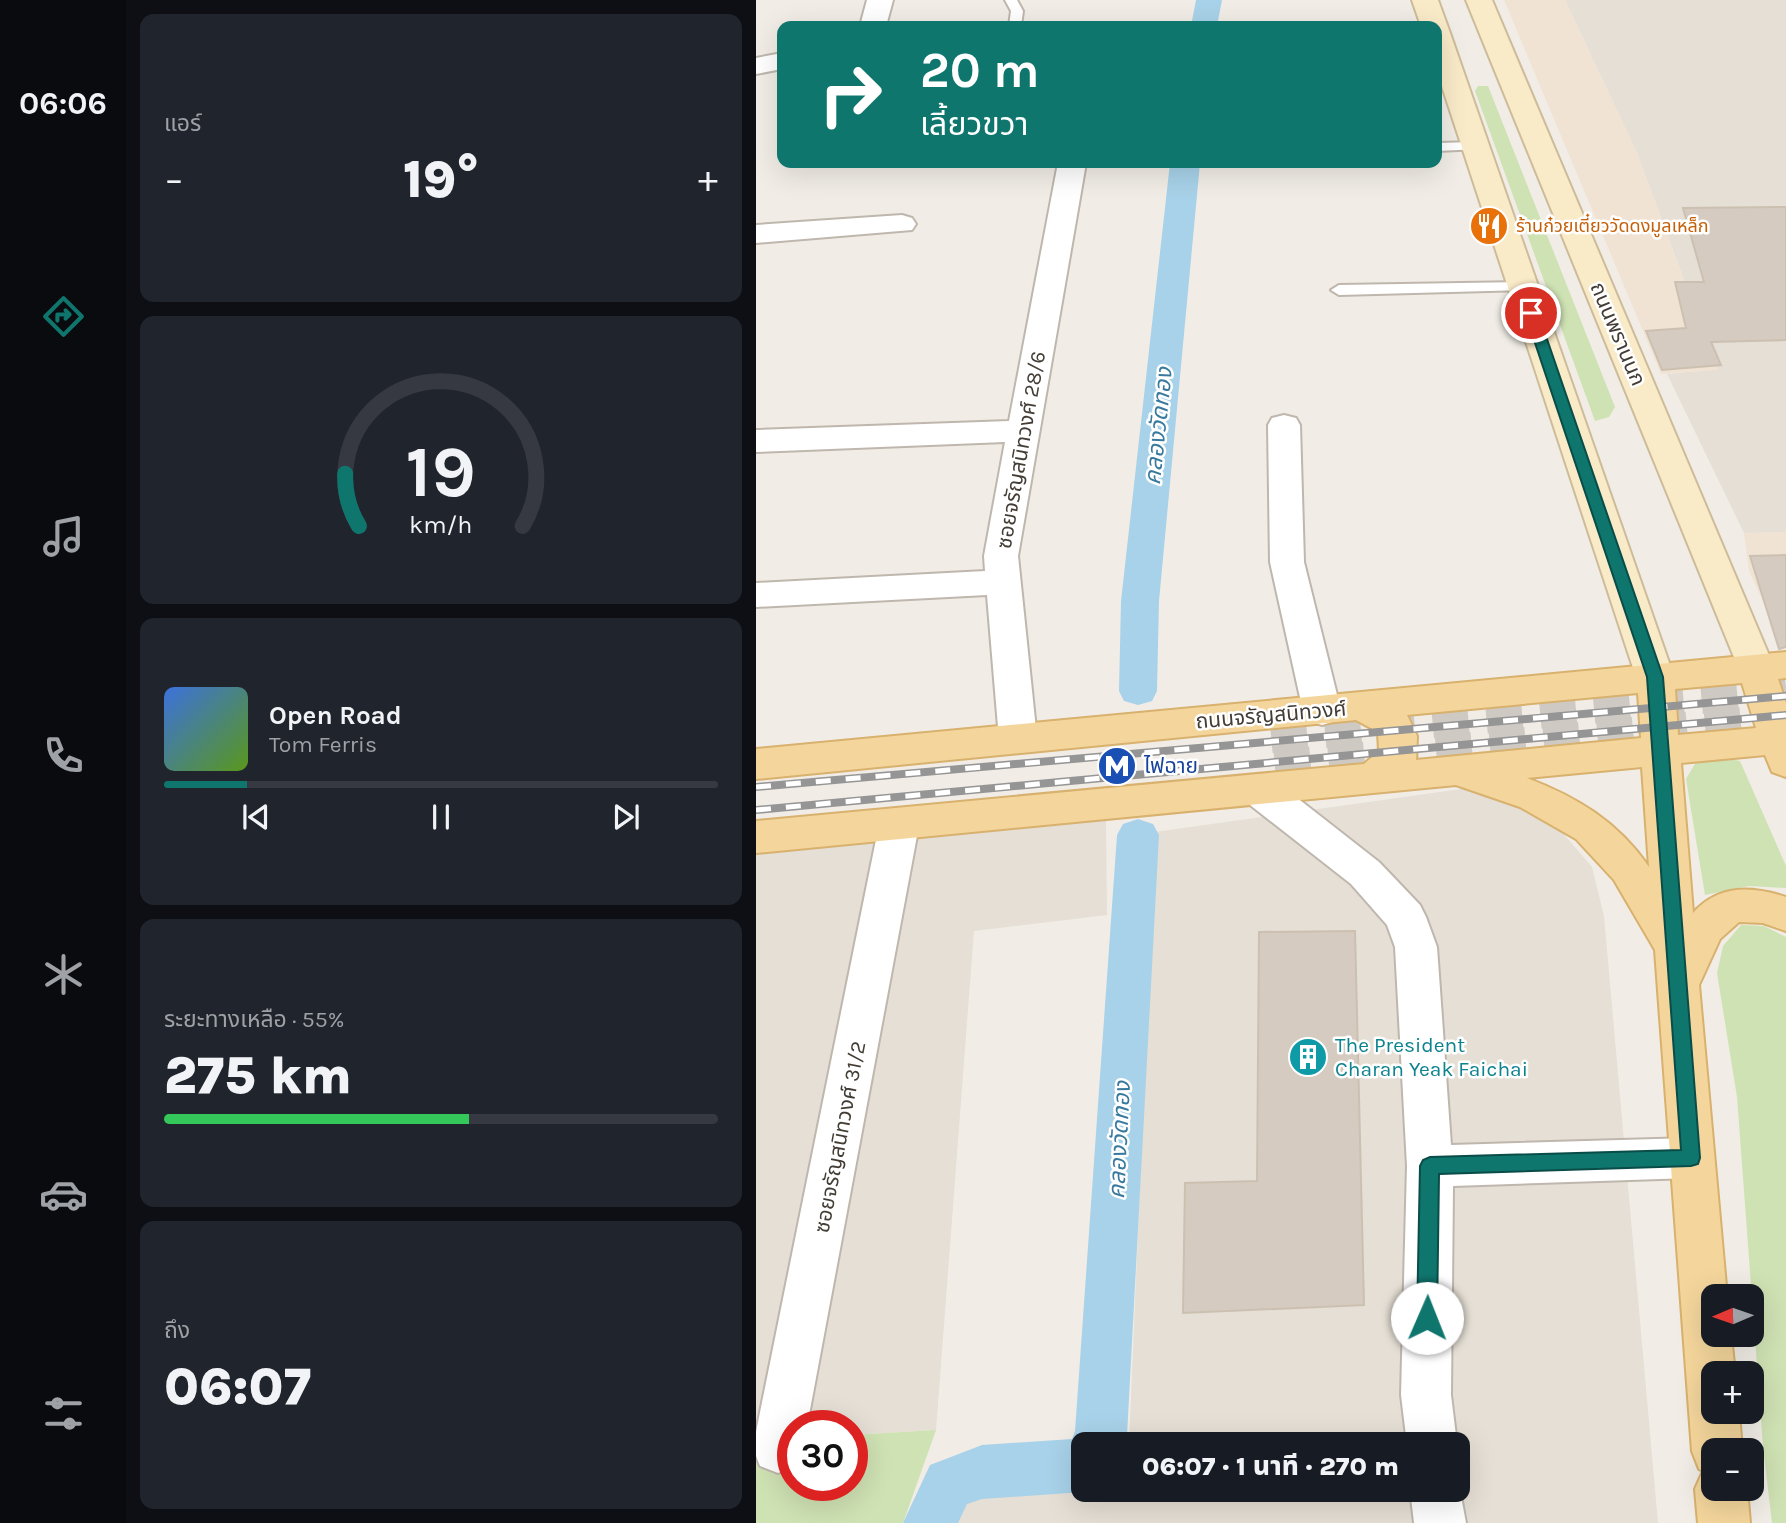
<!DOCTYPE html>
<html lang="th">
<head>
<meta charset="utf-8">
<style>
	:root { --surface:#171b24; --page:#20242c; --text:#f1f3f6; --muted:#9ea1a6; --line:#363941; --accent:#0f766e }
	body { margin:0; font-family:Karla,"Noto Sans Thai",sans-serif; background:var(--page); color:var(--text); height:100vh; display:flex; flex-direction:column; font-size:26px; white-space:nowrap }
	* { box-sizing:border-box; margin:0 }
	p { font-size:23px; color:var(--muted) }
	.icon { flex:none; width:38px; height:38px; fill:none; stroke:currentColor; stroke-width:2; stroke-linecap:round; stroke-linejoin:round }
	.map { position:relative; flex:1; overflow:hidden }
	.side { display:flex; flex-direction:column; gap:14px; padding:14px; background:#0d0f14; width:630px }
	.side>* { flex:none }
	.banner { position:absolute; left:21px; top:21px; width:665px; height:147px; border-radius:14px; box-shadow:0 7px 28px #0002; background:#0f766e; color:#fff; overflow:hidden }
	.needle { width:46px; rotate:268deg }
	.fabs { position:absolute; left:945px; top:1284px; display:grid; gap:14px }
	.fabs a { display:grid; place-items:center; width:63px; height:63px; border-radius:14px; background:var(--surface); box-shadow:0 7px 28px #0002; font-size:35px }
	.speed { position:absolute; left:21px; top:1410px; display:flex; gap:14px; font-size:35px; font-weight:700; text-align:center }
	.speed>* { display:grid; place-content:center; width:91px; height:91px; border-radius:50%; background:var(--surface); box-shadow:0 7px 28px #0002; line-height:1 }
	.speed .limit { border:10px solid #d22; background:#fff; color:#111 }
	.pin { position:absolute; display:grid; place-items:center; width:60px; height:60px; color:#fff; margin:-30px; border:4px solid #fff; border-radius:50%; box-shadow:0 2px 7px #0007 }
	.me { position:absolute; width:77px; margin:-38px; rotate:1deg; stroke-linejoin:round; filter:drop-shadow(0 0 5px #0008) }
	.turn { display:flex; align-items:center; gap:24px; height:147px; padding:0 28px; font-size:32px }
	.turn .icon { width:91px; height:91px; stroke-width:2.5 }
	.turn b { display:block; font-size:49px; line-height:60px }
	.big { font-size:52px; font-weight:800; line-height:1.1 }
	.side .tile { flex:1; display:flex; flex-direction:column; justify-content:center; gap:10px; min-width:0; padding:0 24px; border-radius:14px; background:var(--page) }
	.side .dial { align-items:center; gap:0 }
	.dial svg { height:182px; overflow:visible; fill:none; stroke:var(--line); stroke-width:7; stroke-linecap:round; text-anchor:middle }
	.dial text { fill:var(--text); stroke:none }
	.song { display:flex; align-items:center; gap:21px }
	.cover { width:84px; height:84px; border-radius:10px; background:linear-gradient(135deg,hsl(220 70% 55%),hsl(90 70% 35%)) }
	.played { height:7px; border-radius:4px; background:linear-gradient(90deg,var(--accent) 15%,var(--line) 15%) }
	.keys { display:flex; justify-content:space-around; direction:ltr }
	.heat { display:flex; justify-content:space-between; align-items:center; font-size:38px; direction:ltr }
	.charge { height:10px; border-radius:5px; background:linear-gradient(90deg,#34c759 55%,var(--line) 0) }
	.trip { position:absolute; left:315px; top:1432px; width:399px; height:70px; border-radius:14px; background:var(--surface); box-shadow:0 7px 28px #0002; font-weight:800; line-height:70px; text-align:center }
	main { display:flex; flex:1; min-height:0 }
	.dock { display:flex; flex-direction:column; width:126px; justify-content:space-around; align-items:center; background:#090b0e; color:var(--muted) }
	.dock .icon { width:49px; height:49px }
	.dock .selected { color:var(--accent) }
	.dock b { font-size:32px; color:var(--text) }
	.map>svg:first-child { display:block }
</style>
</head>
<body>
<main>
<nav class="dock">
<b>06:06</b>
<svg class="icon selected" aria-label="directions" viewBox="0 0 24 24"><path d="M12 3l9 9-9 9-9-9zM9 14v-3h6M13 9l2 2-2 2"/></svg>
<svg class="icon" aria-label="music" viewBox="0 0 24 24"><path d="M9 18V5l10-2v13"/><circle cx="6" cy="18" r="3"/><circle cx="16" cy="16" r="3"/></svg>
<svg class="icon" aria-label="phone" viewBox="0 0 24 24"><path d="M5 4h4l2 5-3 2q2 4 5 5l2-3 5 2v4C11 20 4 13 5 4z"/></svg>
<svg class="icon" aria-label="climate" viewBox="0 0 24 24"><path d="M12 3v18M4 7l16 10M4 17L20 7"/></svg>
<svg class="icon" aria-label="car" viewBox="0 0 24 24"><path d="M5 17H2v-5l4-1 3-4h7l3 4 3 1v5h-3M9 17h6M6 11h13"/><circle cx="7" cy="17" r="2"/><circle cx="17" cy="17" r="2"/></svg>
<svg class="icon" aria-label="filters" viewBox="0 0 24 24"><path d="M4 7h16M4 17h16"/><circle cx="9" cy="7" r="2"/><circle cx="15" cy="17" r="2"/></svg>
</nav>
<section class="side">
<div class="tile"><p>แอร์</p>
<div class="heat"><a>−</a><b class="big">19°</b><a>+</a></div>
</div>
<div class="tile dial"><svg viewBox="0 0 100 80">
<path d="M14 69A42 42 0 1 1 86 69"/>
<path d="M14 69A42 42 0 0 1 8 46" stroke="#0f766e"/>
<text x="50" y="56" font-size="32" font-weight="700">19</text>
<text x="50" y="72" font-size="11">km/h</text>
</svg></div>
<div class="tile">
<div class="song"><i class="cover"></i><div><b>Open Road</b><p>Tom Ferris</p></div></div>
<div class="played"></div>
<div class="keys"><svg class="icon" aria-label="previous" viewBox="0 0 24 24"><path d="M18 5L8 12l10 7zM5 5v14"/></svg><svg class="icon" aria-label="pause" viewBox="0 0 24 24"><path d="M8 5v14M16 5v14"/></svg><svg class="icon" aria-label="next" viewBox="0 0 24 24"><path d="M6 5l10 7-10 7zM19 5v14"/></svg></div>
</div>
<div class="tile"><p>ระยะทางเหลือ · 55%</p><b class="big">275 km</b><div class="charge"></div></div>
<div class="tile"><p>ถึง</p><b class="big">06:07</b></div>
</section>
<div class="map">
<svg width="1030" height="1523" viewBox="0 0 1030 1523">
	<rect width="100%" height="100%" fill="#f1ede6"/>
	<!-- residential -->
	<path fill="#e5dfd5" d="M 809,0 L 1030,0 L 1030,532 L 988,533 L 911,374 L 961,369 L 881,153 Z
		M 762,781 L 836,867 L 848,916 L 902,1523 L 200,1523 L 205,1502 L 327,1477 L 327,1489 L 702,1489 L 702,1444 L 373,1444 L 399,832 Z
		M 350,817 L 351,915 L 218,931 L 180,1430 L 96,1435 L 96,1426 L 37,1426 L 0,1441 L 0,850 Z"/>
	<!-- commercial -->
	<path fill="#f1e3d3" d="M 748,0 L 809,0 L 881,153 L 961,370 L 905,374 Z
		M 1030,532 L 1030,636 L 1020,629 L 993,571 L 988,533 Z"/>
	<!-- green -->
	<path fill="#cfe2b3" d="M 722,86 L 732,86 L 859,407 L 853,417 L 839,421 L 719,91 Z
		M 959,756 L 984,761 L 1030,866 L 1030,888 L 993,886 L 949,895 L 930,779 L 940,762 Z
		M 985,925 L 1008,926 L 1030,937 L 1030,1523 L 1016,1523 L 1007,1447 L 981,1097 L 961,973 L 967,946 Z
		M 180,1430 L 147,1523 L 0,1523 L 0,1441 L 37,1439 L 37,1486 L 96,1486 L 96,1435 Z"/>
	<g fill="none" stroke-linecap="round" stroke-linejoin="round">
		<!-- canal -->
		<path fill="#a8d2e9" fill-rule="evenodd" d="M 440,0 L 466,0 L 461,26 L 435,26 Z
			M 414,163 L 444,163 L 403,601 L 401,691 L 396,701 L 382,705 L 368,701 L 363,691 L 365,601 Z
			M 382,819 L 397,824 L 403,835 L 371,1436 L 368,1444 L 327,1444 L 327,1489 L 333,1489 L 327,1492 L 226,1499 L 211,1504 L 202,1523 L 147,1523 L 174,1465 L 226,1445 L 316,1439 L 319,1431 L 361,835 L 367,824 Z"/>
	</g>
	<!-- building -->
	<path fill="#d5cbc0" stroke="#ccc0b1" stroke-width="2" d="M 1030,207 L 1030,340 L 955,342 L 965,365 L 906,370 L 890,331 L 930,328 L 919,282 L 948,282 L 927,208 Z
		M 1030,555 L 1030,647 L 1023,649 L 994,556 Z
		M 599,931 L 608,1305 L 427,1313 L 429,1183 L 501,1181 L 503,932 Z"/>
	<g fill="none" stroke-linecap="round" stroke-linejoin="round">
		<!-- primary-tunnel -->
		<path stroke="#cecac3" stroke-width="36" stroke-dasharray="36 18" stroke-linecap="butt" d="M 515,735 L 1030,688
			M 519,768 L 1030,721"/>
		<defs>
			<path id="service" d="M 249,0 L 261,0 L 267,11 L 265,26 L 253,26 L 255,11 Z
				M 719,142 L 724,143 L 724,149 L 681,151 L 681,143 Z
				M 767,282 L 772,284 L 775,287 L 772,290 L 583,295 L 575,290 L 583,285 Z"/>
			<path id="minor" d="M 111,0 L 137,0 L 130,26 L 104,26 Z
				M 26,53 L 26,69 L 0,74 L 0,58 Z
				M 302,163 L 330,163 L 262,556 L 281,739 L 275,749 L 262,753 L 249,749 L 243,739 L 231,595 L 0,607 L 0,583 L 229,571 L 228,556 L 249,442 L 0,452 L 0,430 L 253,421 Z
				M 146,215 L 156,218 L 160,224 L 156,230 L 0,243 L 0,225 Z
				M 528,415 L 540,418 L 544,425 L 548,562 L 585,711 L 579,721 L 566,725 L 553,721 L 547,711 L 514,562 L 512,425 L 516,418 Z
				M 503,775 L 517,779 L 623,862 L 664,905 L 670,917 L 681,947 L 695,1145 L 935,1138 L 951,1144 L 958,1158 L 951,1172 L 935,1178 L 697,1186 L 695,1395 L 701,1444 L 651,1444 L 645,1395 L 651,1166 L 639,947 L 631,925 L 595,884 L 489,801 L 483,790 L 489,779 Z
				M 143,810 L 157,814 L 163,825 L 51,1426 L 37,1426 L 37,1467 L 22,1473 L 4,1466 L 0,1456 L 0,1432 L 123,825 L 129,814 Z
				M 702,1480 L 710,1523 L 658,1523 L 654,1489 L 702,1489 Z"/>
			<path id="secondary" d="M 656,0 L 682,0 L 694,33 L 918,677 L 912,686 L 899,690 L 886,686 L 880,677 L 681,71 L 681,26 L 665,26 Z
				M 710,0 L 736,0 L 1018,667 L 1013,676 L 1000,680 L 987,676 L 982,667 Z"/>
			<path id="primary" d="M 1030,652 L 1030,678 L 1022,679 L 1030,703 L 1030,777 L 1016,772 L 1009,755 L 925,763 L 937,913 C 963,884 996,886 1030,897 L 1030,931 L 1007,923 L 983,922 L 964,939 L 943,985 L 971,1297 L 957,1297 L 957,1335 L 975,1335 L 979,1374 L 957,1374 L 957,1412 L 983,1412 L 986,1451 L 957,1451 L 957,1489 L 991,1489 L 994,1523 L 942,1523 L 939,1489 L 947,1471 L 943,1469 L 936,1451 L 899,950 L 858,880 L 820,839 L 764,807 L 700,785 L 0,853 L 0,821 L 608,764 L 623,751 L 622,732 L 600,720 L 0,779 L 0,749 ZM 986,683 L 1000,728 L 922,735 L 919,689 ZM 882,693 L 885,738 L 660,760 L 661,736 L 651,715 ZM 886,767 L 893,867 C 862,822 821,797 771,778 Z"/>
		</defs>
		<!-- service casing -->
		<use href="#service" stroke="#bfb7ad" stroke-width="4"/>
		<!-- minor casing -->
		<use href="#minor" stroke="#bfb7ad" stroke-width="4"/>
		<!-- secondary casing -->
		<use href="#secondary" stroke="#cdbc9a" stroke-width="4"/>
		<!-- primary casing -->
		<use href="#primary" stroke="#d8b16e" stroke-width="4"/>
		<!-- service -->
		<use href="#service" fill="#fff" fill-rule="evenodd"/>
		<!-- minor -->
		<use href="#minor" fill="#fff" fill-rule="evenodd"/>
		<!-- secondary -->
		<use href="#secondary" fill="#f9eac8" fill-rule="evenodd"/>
		<!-- primary -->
		<use href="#primary" fill="#f4d69c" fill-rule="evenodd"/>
		<defs>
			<path id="rail" d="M 0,787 L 1030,696
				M 0,810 L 1030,715"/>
		</defs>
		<!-- rail casing -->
		<use href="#rail" stroke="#959595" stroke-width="8"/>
		<!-- rail -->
		<use href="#rail" stroke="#fff" stroke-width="5" stroke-dasharray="15" stroke-linecap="butt"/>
	</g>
	<!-- route -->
	<path fill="#0f766e" stroke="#0a4d48" stroke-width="2" d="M 775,309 L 782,313 L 907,677 L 944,1158 L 942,1164 L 935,1166 L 683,1174 L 681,1318 L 679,1325 L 671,1328 L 664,1325 L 661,1318 L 664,1166 L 667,1160 L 674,1157 L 925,1150 L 891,677 L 769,313 Z"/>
	<!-- icons -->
	<defs>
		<symbol id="restaurant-disc" viewBox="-11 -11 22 22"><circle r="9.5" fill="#e8710a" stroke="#fff"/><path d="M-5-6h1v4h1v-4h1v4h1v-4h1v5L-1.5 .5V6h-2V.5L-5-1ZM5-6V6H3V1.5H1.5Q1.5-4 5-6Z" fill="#fff"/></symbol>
		<symbol id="metro-disc" viewBox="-11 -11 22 22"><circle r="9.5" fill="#1a4fb4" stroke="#fff"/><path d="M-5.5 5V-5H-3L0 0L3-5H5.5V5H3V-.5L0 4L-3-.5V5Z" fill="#fff"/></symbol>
		<symbol id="building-disc" viewBox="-11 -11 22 22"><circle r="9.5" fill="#0f9aa8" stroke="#fff"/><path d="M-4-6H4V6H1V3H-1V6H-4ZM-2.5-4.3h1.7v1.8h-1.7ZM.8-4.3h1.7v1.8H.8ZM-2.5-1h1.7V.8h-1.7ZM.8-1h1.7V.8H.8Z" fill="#fff"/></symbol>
	</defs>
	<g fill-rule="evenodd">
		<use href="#restaurant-disc" x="711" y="204" width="44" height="44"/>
		<use href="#metro-disc" x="339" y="744" width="44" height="44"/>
		<use href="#building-disc" x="530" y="1035" width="44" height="44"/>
	</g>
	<g text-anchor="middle" stroke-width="5" stroke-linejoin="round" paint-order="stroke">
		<!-- far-food labels -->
		<g font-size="18" fill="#c56008" stroke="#fff" text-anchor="start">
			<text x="760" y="232">ร้านก๋วยเตี๋ยววัดดงมูลเหล็ก</text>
		</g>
		<!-- street labels -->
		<g font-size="21" fill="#433d36" stroke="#fff">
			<text transform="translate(862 334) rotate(67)" y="7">ถนนพรานนก</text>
			<text transform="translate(265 450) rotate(-80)" y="7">ซอยจรัญสนิทวงศ์ 28/6</text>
			<text transform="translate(515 715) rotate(-5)" y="7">ถนนจรัญสนิทวงศ์</text>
			<text transform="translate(84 1137) rotate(-79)" y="7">ซอยจรัญสนิทวงศ์ 31/2</text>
		</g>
		<!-- transit labels -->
		<g font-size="21" fill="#164399" stroke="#fff" text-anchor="start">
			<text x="388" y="773">ไฟฉาย</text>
		</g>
		<!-- culture labels -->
		<g font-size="21" fill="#0d838f" stroke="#fff" text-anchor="start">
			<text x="579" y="1052">The President<tspan x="579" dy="24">Charan Yeak Faichai</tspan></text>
		</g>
		<!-- water labels -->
		<g font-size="23" font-style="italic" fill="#38799e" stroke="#fff">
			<text transform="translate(402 426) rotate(-84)" y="8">คลองวัดทอง</text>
			<text transform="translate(363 1140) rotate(-87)" y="8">คลองวัดทอง</text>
		</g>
	</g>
</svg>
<div class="fabs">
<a><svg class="needle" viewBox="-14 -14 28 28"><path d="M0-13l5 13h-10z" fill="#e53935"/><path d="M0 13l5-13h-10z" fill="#9ea1a6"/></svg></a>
<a>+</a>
<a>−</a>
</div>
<div class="speed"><div class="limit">30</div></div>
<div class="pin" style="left:775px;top:313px;background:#d93025"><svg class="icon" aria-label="arrive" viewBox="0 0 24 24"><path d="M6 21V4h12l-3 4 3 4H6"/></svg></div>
<svg class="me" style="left:671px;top:1318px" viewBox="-20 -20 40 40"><circle r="19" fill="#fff"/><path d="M0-13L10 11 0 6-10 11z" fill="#0f766e"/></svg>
<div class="trip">06:07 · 1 นาที · 270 m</div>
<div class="banner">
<div class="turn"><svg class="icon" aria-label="right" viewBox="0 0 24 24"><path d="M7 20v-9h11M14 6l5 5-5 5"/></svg><div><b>20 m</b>เลี้ยวขวา</div></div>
</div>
</div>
</main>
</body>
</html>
